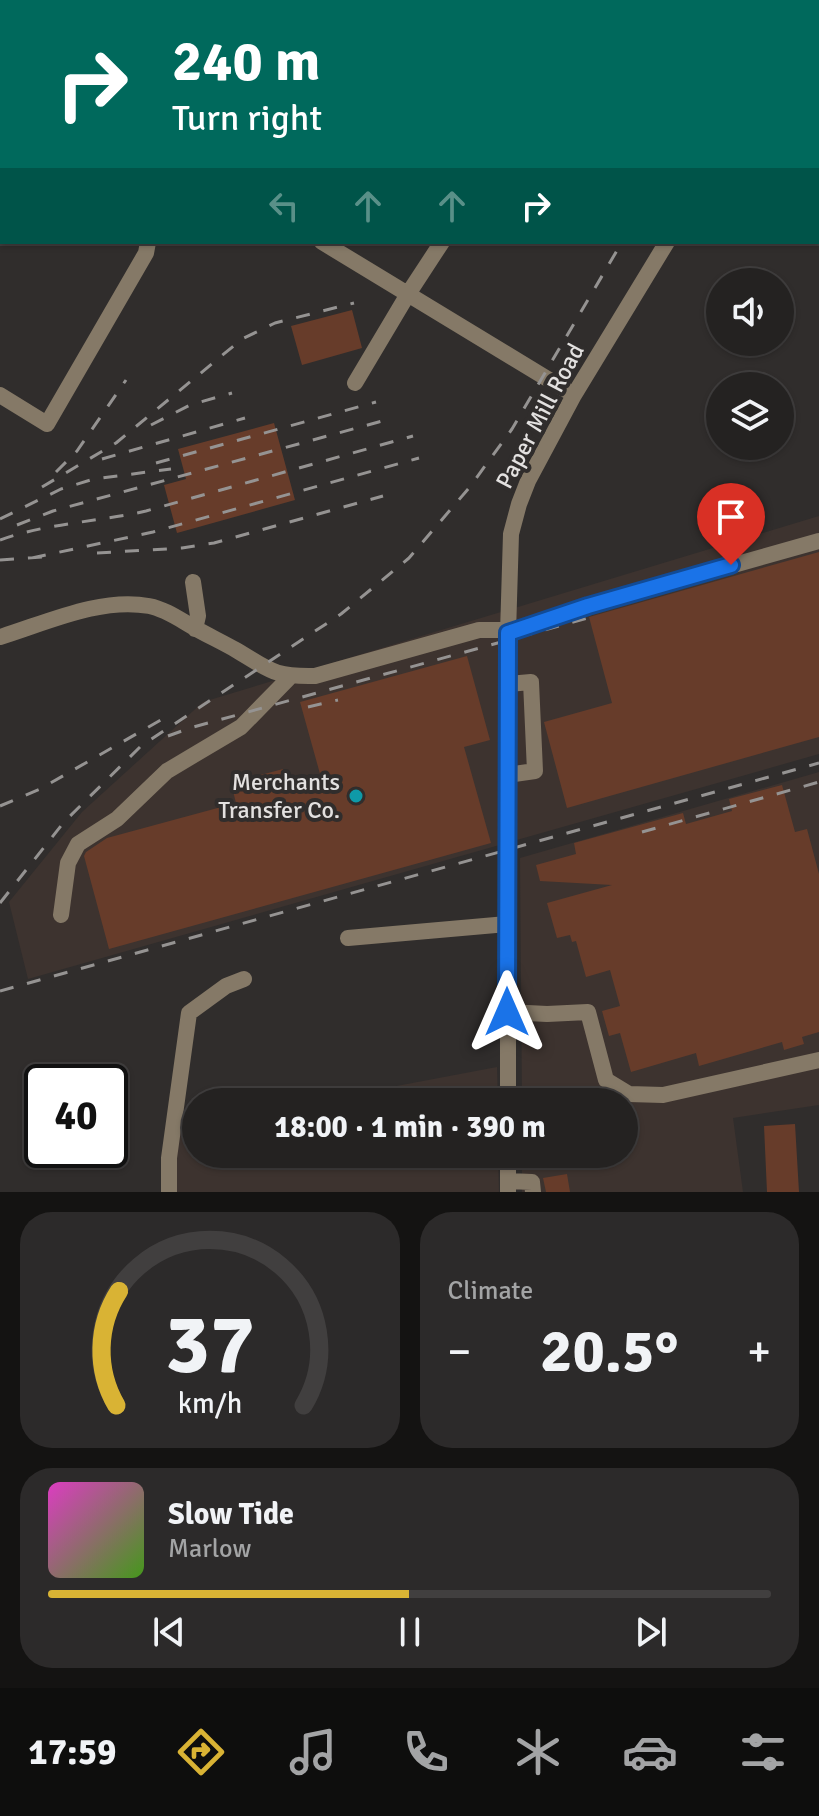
<!DOCTYPE html>
<html lang="en">
<head>
<meta charset="utf-8">
<style>
	:root { --surface:#242221; --page:#2c2a2a; --text:#f1f3f6; --muted:#a3a4a5; --line:#413f3f; --accent:#d9b334 }
	body { margin:0; font-family:Signika,sans-serif; background:var(--page); color:var(--text); height:100vh; display:flex; flex-direction:column; font-size:30px; white-space:nowrap }
	* { box-sizing:border-box; margin:0 }
	p { font-size:26px; color:var(--muted) }
	.icon { flex:none; width:44px; height:44px; fill:none; stroke:currentColor; stroke-width:2; stroke-linecap:round; stroke-linejoin:round }
	.map { position:relative; height:1192px; overflow:hidden }
	.sheet { display:flex; flex-direction:column; gap:20px; padding:20px; background:#141312; flex:1 }
	.sheet>* { flex:none }
	.hud { position:absolute; left:0px; top:0px; width:820px; height:244px; box-shadow:0 2px 6px #0004,0 0 0 2px var(--line); background:#00695c; color:#fff; overflow:hidden }
	.fabs { position:absolute; left:706px; top:268px; display:grid; gap:16px }
	.fabs a { display:grid; place-items:center; width:88px; height:88px; border-radius:50%; background:var(--surface); box-shadow:0 2px 6px #0004,0 0 0 2px var(--line); font-size:40px }
	.speed { position:absolute; left:24px; top:1064px; display:flex; gap:16px; font-size:40px; font-weight:700; text-align:center }
	.speed>* { display:grid; place-content:center; width:104px; height:104px; border-radius:50%; background:var(--surface); box-shadow:0 2px 6px #0004,0 0 0 2px var(--line); line-height:1 }
	.speed .limit { border:4px solid #111; border-radius:12px; background:#fff; color:#111 }
	.pin { position:absolute; display:grid; place-items:center; width:68px; height:68px; color:#fff; margin:-82px -34px; border-radius:50% 50% 50% 0; rotate:-45deg; box-shadow:0 0 8px #0007 }
	.pin .icon { rotate:45deg }
	.me { position:absolute; width:88px; margin:-44px; rotate:0deg; stroke-linejoin:round; filter:drop-shadow(0 0 6px #0008) }
	.turn { display:flex; align-items:center; gap:28px; height:168px; padding:0 40px; font-size:36px }
	.turn .icon { width:104px; height:104px; stroke-width:2.5 }
	.turn b { display:block; font-size:56px; line-height:68px }
	.lanes { display:flex; align-items:center; height:76px; padding:0 40px; background:#0003; justify-content:center; gap:40px; direction:ltr }
	.lanes .off { opacity:.35 }
	.big { font-size:60px; font-weight:800; line-height:1.1 }
	.sheet .tile { flex:1; display:flex; flex-direction:column; justify-content:center; gap:12px; min-width:0; padding:0 28px; border-radius:32px; background:var(--page) }
	.sheet .dial { align-items:center; gap:0 }
	.dial svg { height:208px; overflow:visible; fill:none; stroke:var(--line); stroke-width:7; stroke-linecap:round; text-anchor:middle }
	.dial text { fill:var(--text); stroke:none }
	.song { display:flex; align-items:center; gap:24px }
	.cover { width:96px; height:96px; border-radius:12px; background:linear-gradient(135deg,hsl(310 70% 55%),hsl(100 70% 35%)) }
	.played { height:8px; border-radius:4px; background:linear-gradient(90deg,var(--accent) 50%,var(--line) 50%) }
	.keys { display:flex; justify-content:space-around; direction:ltr }
	.heat { display:flex; justify-content:space-between; align-items:center; font-size:44px; direction:ltr }
	.sheet .tiles { flex:1; display:grid; gap:20px; grid-template-columns:1fr 1fr }
	.tile:last-child { grid-column:span 2 }
	.trip { position:absolute; left:182px; top:1088px; width:456px; height:80px; border-radius:40px; background:var(--surface); box-shadow:0 2px 6px #0004,0 0 0 2px var(--line); font-weight:800; line-height:80px; text-align:center }
	.tabs { display:flex; height:128px; justify-content:space-around; align-items:center; background:#0e0e0d; color:var(--muted) }
	.tabs .icon { width:56px; height:56px }
	.tabs .active { color:var(--accent) }
	.tabs b { font-size:36px; color:var(--text) }
	.map>svg:first-child { display:block }
</style>
</head>
<body>
<div class="map">
<svg width="819" height="1192" viewBox="0 0 819 1192">
	<rect width="100%" height="100%" fill="#302d2c"/>
	<!-- built -->
	<path fill="#3d332f" d="M 819,516 L 819,754 L 28,979 L 9,902 L 82,812 L 203,702 Z
		M 819,772 L 819,1105 L 733,1118 L 743,1192 L 522,1192 L 522,1154 L 624,1154 L 624,1102 L 522,1102 L 520,858 Z
		M 497,1067 L 498,1102 L 312,1102 Z
		M 196,1124 L 196,1154 L 498,1154 L 499,1192 L 177,1192 L 177,1128 Z"/>
	<!-- building -->
	<path fill="#673c2a" d="M 352,310 L 362,348 L 302,365 L 291,326 Z
		M 274,423 L 295,500 L 177,533 L 164,485 L 186,479 L 178,449 Z
		M 819,552 L 819,737 L 567,808 L 544,722 L 612,703 L 589,617 Z
		M 467,656 L 490,740 L 464,747 L 491,843 L 109,949 L 84,856 L 86,852 L 107,838 L 236,803 L 231,783 L 283,769 L 288,790 L 322,781 L 300,702 Z
		M 782,785 L 795,832 L 807,829 L 819,874 L 819,1032 L 802,1037 L 804,1044 L 784,1050 L 782,1042 L 699,1066 L 696,1053 L 631,1072 L 620,1033 L 609,1036 L 602,1011 L 620,1006 L 610,970 L 586,977 L 576,941 L 572,942 L 570,935 L 557,938 L 547,903 L 612,885 L 540,881 L 536,865 L 576,854 L 574,843 L 683,813 L 686,824 L 732,811 L 729,799 Z
		M 795,1124 L 799,1192 L 767,1192 L 764,1126 Z
		M 567,1174 L 570,1192 L 546,1192 L 543,1178 Z"/>
	<g fill="none" stroke-linecap="round" stroke-linejoin="round">
		<!-- minor -->
		<path stroke="#857967" stroke-width="16" d="M 585,2 L 587,0
			M 814,2 L 815,0
			M 0,48 L 2,49
			M 0,121 L 2,122
			M 322,242 L 574,395
			M 355,383 L 408,294 L 442,242
			M 0,395 L 47,424 L 146,253 L 148,242
			M 193,582 L 198,616 L 195,629
			M 508,633 L 588,606 L 819,541
			M 0,637 C 46,623 100,597 149,606 C 165,609 179,619 193,627 C 207,635 222,642 236,650 C 270,670 273,677 315,676 L 479,630 L 508,630
			M 507,775 L 535,771 L 531,682 L 508,684
			M 61,915 L 68,863 L 78,844 L 117,819 L 167,771 L 241,727 L 290,677
			M 348,938 L 507,924
			M 507,1012 L 547,1014 L 588,1012 L 606,1080 L 629,1094 L 663,1095 L 819,1060
			M 508,1102 L 508,633 L 511,534 L 519,504 L 528,481 L 574,395 L 667,242
			M 508,1154 L 508,1192
			M 508,1181 L 532,1182 L 533,1192
			M 169,1192 L 169,1158 L 189,1013 L 226,986 L 244,979"/>
		<!-- rail -->
		<path stroke="#959392" stroke-width="3" stroke-dasharray="14 14" stroke-linecap="butt" d="M 766,2 L 767,0
			M 151,425 L 190,405 L 232,393
			M 102,459 L 245,418
			M 156,463 L 376,402
			M 56,472 L 77,451 L 126,380
			M 42,487 L 116,443 L 242,339 L 275,323 L 354,303
			M 0,519 L 61,489 L 94,479 L 171,469
			M 17,525 L 53,511 L 386,420
			M 0,540 C 47,523 98,522 146,511 L 413,436
			M 97,553 L 182,548 L 214,543 L 383,496
			M 32,558 L 153,532 L 419,458
			M 0,560 L 42,557
			M 308,707 L 338,700
			M 168,736 L 190,728 L 588,618
			M 0,806 L 40,789 L 166,717
			M 642,832 L 819,782
			M 0,903 L 64,822 L 141,746 L 341,614 L 409,558 L 469,488 L 512,429 L 622,242
			M 0,991 L 819,763"/>
	</g>
	<g fill="none" stroke-linecap="round" stroke-linejoin="round">
		<defs>
			<path id="route" d="M 507,1012 L 508,633 L 588,606 L 731,565"/>
		</defs>
		<!-- route casing -->
		<use href="#route" stroke="#114b97" stroke-width="20"/>
		<!-- route -->
		<use href="#route" stroke="#1a73e8" stroke-width="14"/>
	</g>
	<!-- markers -->
	<circle fill="#0f9aa8" stroke="#302d2c" stroke-width="3" cx="356" cy="796" r="8"/>
	<g text-anchor="middle" stroke-width="8" stroke-linejoin="round" paint-order="stroke">
		<!-- street labels -->
		<g font-size="24" fill="#e3e1e0" stroke="#302d2c">
			<text transform="translate(540 416) rotate(-62)" y="8">Paper Mill Road</text>
		</g>
		<!-- poi labels -->
		<g font-size="24" fill="#e3e1e0" stroke="#302d2c" text-anchor="end">
			<text x="340" y="790">Merchants<tspan x="340" dy="28">Transfer Co.</tspan></text>
		</g>
	</g>
</svg>
<div class="fabs">
<a><svg class="icon" aria-label="sound" viewBox="0 0 24 24"><path d="M4 9h4l5-4v14l-5-4H4zM17 9q2 3 0 6"/></svg></a>
<a><svg class="icon" aria-label="layers" viewBox="0 0 24 24"><path d="M12 4l9 5-9 5-9-5zM3 14l9 5 9-5"/></svg></a>
</div>
<div class="speed"><div class="limit">40</div></div>
<div class="pin" style="left:731px;top:565px;background:#d93025"><svg class="icon" aria-label="arrive" viewBox="0 0 24 24"><path d="M6 21V4h12l-3 4 3 4H6"/></svg></div>
<svg class="me" style="left:507px;top:1012px" viewBox="-20 -20 40 40"><path d="M0-17L14 15 0 8-14 15z" fill="#1a73e8" stroke="#fff" stroke-width="4"/></svg>
<div class="trip">18:00 · 1 min · 390 m</div>
<div class="hud">
<div class="turn"><svg class="icon" aria-label="right" viewBox="0 0 24 24"><path d="M7 20v-9h11M14 6l5 5-5 5"/></svg><div><b>240 m</b>Turn right</div></div>
<div class="lanes"><svg class="icon off" aria-label="left" viewBox="0 0 24 24"><path d="M17 20v-9H6M10 6l-5 5 5 5"/></svg><svg class="icon off" aria-label="ahead" viewBox="0 0 24 24"><path d="M12 20V5M6 11l6-6 6 6"/></svg><svg class="icon off" aria-label="ahead" viewBox="0 0 24 24"><path d="M12 20V5M6 11l6-6 6 6"/></svg><svg class="icon" aria-label="right" viewBox="0 0 24 24"><path d="M7 20v-9h11M14 6l5 5-5 5"/></svg></div>
</div>
</div>
<section class="sheet">
<div class="tiles">
<div class="tile dial"><svg viewBox="0 0 100 80">
<path d="M14 69A42 42 0 1 1 86 69"/>
<path d="M14 69A42 42 0 0 1 15 25" stroke="#d9b334"/>
<text x="50" y="56" font-size="32" font-weight="700">37</text>
<text x="50" y="72" font-size="11">km/h</text>
</svg></div>
<div class="tile"><p>Climate</p>
<div class="heat"><a>−</a><b class="big">20.5°</b><a>+</a></div>
</div>
<div class="tile">
<div class="song"><i class="cover"></i><div><b>Slow Tide</b><p>Marlow</p></div></div>
<div class="played"></div>
<div class="keys"><svg class="icon" aria-label="previous" viewBox="0 0 24 24"><path d="M18 5L8 12l10 7zM5 5v14"/></svg><svg class="icon" aria-label="pause" viewBox="0 0 24 24"><path d="M8 5v14M16 5v14"/></svg><svg class="icon" aria-label="next" viewBox="0 0 24 24"><path d="M6 5l10 7-10 7zM19 5v14"/></svg></div>
</div>
</div>
</section>
<nav class="tabs">
<b>17:59</b>
<svg class="icon active" aria-label="directions" viewBox="0 0 24 24"><path d="M12 3l9 9-9 9-9-9zM9 14v-3h6M13 9l2 2-2 2"/></svg>
<svg class="icon" aria-label="music" viewBox="0 0 24 24"><path d="M9 18V5l10-2v13"/><circle cx="6" cy="18" r="3"/><circle cx="16" cy="16" r="3"/></svg>
<svg class="icon" aria-label="phone" viewBox="0 0 24 24"><path d="M5 4h4l2 5-3 2q2 4 5 5l2-3 5 2v4C11 20 4 13 5 4z"/></svg>
<svg class="icon" aria-label="climate" viewBox="0 0 24 24"><path d="M12 3v18M4 7l16 10M4 17L20 7"/></svg>
<svg class="icon" aria-label="car" viewBox="0 0 24 24"><path d="M5 17H2v-5l4-1 3-4h7l3 4 3 1v5h-3M9 17h6M6 11h13"/><circle cx="7" cy="17" r="2"/><circle cx="17" cy="17" r="2"/></svg>
<svg class="icon" aria-label="filters" viewBox="0 0 24 24"><path d="M4 7h16M4 17h16"/><circle cx="9" cy="7" r="2"/><circle cx="15" cy="17" r="2"/></svg>
</nav>
</body>
</html>
